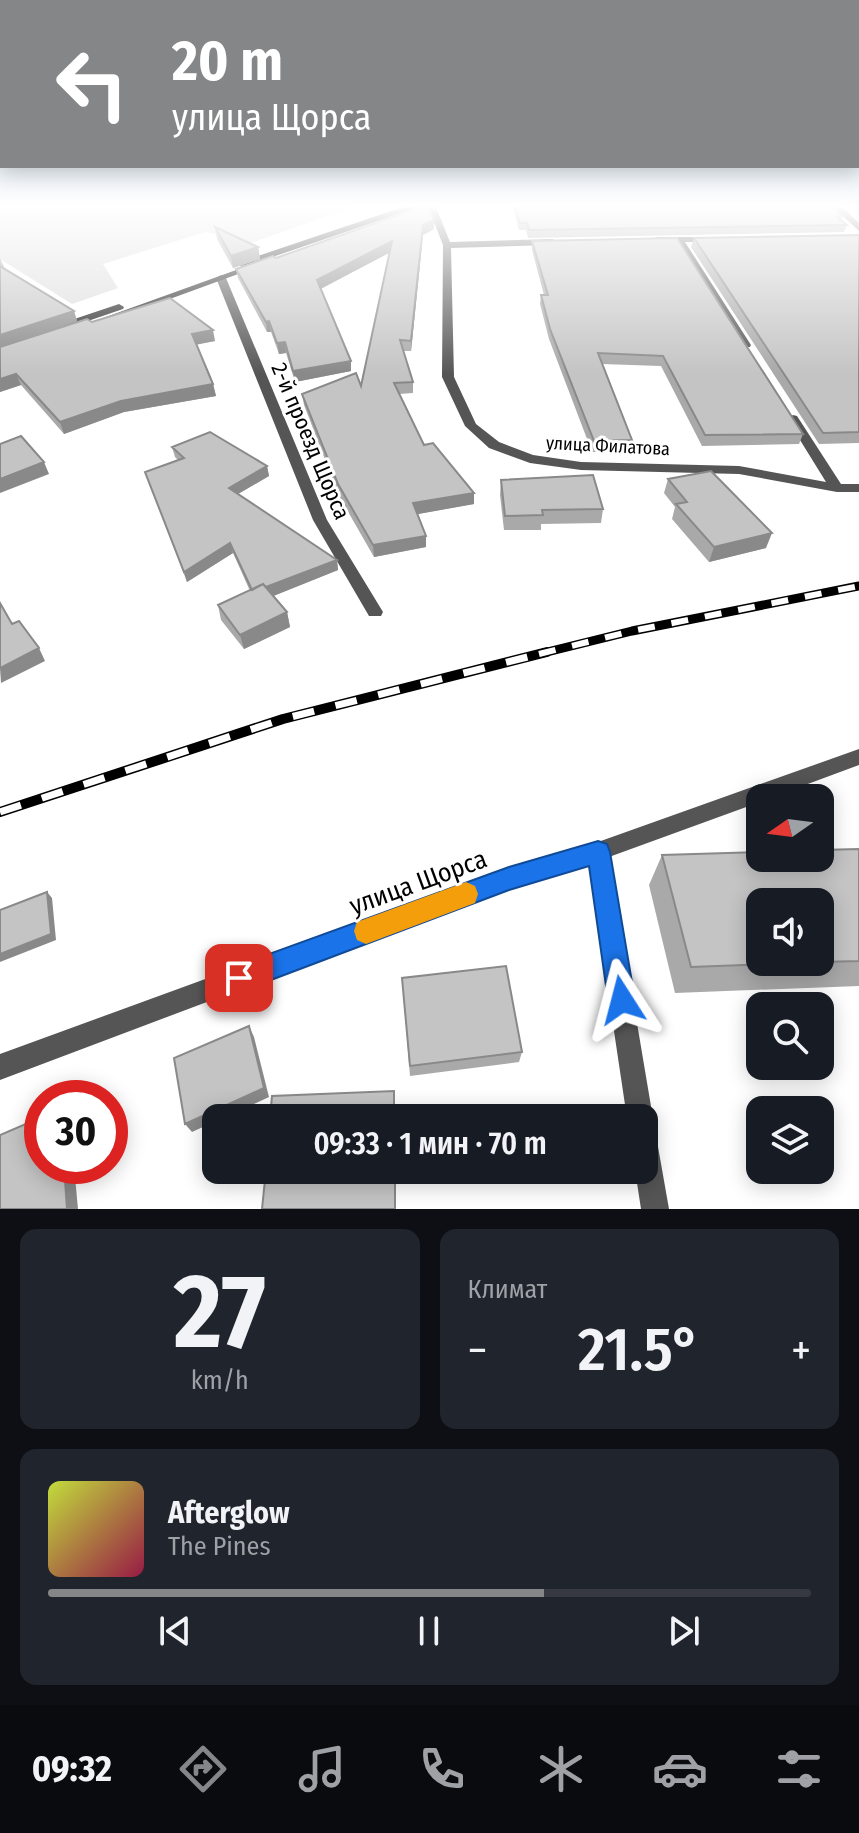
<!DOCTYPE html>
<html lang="ru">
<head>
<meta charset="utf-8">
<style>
	:root { --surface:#171b24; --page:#20242c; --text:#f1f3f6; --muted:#9ea1a6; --line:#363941; --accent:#858687 }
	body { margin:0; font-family:"Fira Sans Condensed",sans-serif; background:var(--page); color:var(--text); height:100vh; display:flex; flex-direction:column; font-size:30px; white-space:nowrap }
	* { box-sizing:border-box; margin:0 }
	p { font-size:26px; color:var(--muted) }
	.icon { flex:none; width:44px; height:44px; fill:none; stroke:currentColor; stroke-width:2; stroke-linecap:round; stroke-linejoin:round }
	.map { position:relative; height:1209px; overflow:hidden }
	.drawer { display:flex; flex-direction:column; gap:20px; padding:20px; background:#0d0f14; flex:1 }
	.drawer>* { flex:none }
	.hud { position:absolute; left:0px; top:0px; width:860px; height:168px; box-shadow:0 4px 20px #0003; background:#858687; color:#fff; overflow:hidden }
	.needle { width:52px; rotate:256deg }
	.controls { position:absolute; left:746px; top:784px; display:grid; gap:16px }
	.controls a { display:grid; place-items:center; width:88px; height:88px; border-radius:16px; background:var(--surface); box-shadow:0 4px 20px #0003; font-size:40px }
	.speed { position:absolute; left:24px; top:1080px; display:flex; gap:16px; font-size:40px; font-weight:700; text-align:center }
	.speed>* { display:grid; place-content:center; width:104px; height:104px; border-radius:50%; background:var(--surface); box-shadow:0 4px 20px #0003; line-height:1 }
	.speed .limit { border:12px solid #d22; background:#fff; color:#111 }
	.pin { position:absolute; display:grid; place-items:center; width:68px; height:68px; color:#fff; margin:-34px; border-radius:16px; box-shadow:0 4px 12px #0006 }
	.me { position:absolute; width:88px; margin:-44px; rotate:351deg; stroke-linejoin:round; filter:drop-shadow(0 0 6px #0008) }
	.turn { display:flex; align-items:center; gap:28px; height:168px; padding:0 40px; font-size:36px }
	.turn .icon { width:104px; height:104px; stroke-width:2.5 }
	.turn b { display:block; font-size:56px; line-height:68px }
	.big { font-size:60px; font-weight:600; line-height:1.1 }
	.drawer .tile { flex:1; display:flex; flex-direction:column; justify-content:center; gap:12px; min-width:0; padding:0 28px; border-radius:16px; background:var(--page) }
	.drawer .dial { align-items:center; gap:0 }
	.dial b { font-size:104px; line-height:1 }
	.song { display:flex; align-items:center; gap:24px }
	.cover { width:96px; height:96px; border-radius:12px; background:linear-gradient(135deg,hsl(70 70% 55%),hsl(340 70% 35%)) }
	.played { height:8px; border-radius:4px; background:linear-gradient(90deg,var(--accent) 65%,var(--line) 65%) }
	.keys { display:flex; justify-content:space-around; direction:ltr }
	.heat { display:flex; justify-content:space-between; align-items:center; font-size:44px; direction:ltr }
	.drawer .tiles { flex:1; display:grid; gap:20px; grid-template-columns:1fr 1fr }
	.tile:last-child { grid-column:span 2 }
	.trip { position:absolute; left:202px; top:1104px; width:456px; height:80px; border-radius:16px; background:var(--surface); box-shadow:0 4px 20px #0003; font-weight:600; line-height:80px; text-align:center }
	.tabs { display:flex; height:128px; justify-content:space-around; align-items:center; background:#090b0e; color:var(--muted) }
	.tabs .icon { width:56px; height:56px }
	.tabs .active { color:var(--accent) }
	.tabs b { font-size:36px; color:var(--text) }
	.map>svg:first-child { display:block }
</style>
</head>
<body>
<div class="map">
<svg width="859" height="1209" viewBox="0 0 859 1209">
	<rect width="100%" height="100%" fill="#fff"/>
	<!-- green -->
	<path fill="#dcdcdc" d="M 0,204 L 362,204 L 245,245 L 230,237 L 205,232 L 103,264 L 118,288 L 72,304 L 0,259 Z"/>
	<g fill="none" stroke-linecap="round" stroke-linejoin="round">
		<!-- street -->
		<path fill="#555" fill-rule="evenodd" d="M 830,204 L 839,204 L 859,223 L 859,231 Z
			M 432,205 L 436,207 L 450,242 L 553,239 L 557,242 L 553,245 L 451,248 L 454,377 L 476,424 L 499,442 L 533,455 L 581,462 L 739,466 L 826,482 L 787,419 L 793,415 L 797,416 L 841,484 L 859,484 L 859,492 L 837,492 L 739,474 L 581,470 L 530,463 L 489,448 L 465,426 L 442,377 L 443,245 L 428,207 Z
			M 657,237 L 716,237 L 716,241 L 713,242 L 685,242 L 751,345 L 750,347 L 742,347 L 676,242 L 654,242 L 654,238 Z
			M 221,275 L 226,278 L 327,520 L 383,612 L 381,616 L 369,616 L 313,520 L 216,278 Z
			M 859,749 L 859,765 L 770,798 L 760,798 L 760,802 L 609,857 L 653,1118 L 646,1129 L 653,1132 L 657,1141 L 669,1209 L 641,1209 L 635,1170 L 644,1170 L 644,1118 L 627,1118 L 589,864 L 509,888 L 0,1080 L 0,1054 L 509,868 L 598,842 Z"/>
		<!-- secondary -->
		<path fill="#222" fill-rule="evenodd" d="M 412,204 L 422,205 L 409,211 L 430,204 L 443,204 L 410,215 L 407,211 L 252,264 L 260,266 L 115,319 L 106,317 L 250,265 L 240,266 L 240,262 Z
			M 119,304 L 124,307 L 123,309 L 0,351 L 0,344 Z"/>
		<defs>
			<path id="rail-far1" d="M 539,654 L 632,631 L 859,586"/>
			<path id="rail" d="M 0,812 L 283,719 L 547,652"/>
		</defs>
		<!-- rail-far1 casing -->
		<use href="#rail-far1" stroke="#000" stroke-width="9"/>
		<!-- rail casing -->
		<use href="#rail" stroke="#000" stroke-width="10"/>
		<!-- rail-far1 -->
		<use href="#rail-far1" stroke="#fff" stroke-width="6" stroke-dasharray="17" stroke-linecap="butt"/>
		<!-- rail -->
		<use href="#rail" stroke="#fff" stroke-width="7" stroke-dasharray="22" stroke-linecap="butt"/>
	</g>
	<!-- wall -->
	<path fill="#a9a9a9" d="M 512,204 L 828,204 L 842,216 L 841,220 L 847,225 L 844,232 L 528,238 L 526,230 L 519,230 Z
		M 215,227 L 258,247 L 260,259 L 233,268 L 217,239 Z
		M 434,229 L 423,235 L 411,351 L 403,351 L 413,382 L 413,393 L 399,394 L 424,445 L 474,504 L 417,514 L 426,536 L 426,547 L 374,557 L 339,496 L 304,405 L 302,394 L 361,386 L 390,252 L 321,289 L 351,361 L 351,371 L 295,382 L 286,353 L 279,354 L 271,332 L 267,332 L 238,278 L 236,269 L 276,258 Z
		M 859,235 L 859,443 L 819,444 L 691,247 L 694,238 Z
		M 532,241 L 803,434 L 799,444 L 702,446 L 661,366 L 602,364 L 632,440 L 630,451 L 592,452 L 549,339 L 540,304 L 541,295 L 544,295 L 532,250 Z
		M 0,258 L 5,269 L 74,311 L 77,321 L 28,338 L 92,322 L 215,341 L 197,344 L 213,384 L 216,396 L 124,412 L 64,434 L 21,385 L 0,392 Z
		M 172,447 L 267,466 L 269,476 L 238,494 L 337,560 L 338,570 L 273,596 L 287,612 L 290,627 L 244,649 L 221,620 L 218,605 L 250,591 L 233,553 L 187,582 L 145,472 L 178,460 L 175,457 Z
		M 668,479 L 766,548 L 709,562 L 672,519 L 675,507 L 664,493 Z
		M 501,480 L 603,509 L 601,523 L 541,524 L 541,530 L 504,530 L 500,495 Z
		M 859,849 L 859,986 L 675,993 L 649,885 L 662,855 Z
		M 402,978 L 522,1052 L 519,1062 L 410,1076 Z"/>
	<!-- shaded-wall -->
	<path fill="#898989" d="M 434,220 L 434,229 L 423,235 L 411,351 L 411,341 L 423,225 Z
		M 392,241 L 393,251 L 318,290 L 317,280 Z
		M 258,247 L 260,259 L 233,268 L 231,256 Z
		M 74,311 L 77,321 L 0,348 L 0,335 Z
		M 269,321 L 271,332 L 267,332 L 266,322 Z
		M 213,330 L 215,341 L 195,345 L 192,334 Z
		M 285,342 L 286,353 L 279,354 L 277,343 Z
		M 351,361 L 351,371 L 295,382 L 293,371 Z
		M 16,374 L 21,385 L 0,392 L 0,379 Z
		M 213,384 L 216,396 L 124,412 L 64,434 L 60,422 L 121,401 Z
		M 44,462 L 49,474 L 0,493 L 0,479 Z
		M 267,466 L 269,476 L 231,498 L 229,488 Z
		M 474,493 L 474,504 L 413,515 L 413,503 Z
		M 772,533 L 766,548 L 709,562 L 714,547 Z
		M 426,536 L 426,547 L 374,557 L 373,545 Z
		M 230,543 L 233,553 L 187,582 L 184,572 Z
		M 337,560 L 338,570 L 256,603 L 253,592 Z
		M 287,612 L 290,627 L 244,649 L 240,635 Z
		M 39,648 L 45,661 L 1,683 L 0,668 Z
		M 47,892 L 52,898 L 56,940 L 0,962 L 0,954 Z
		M 249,1026 L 254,1037 L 269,1097 L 224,1118 L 216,1118 L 216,1121 L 192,1132 L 185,1124 Z
		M 64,1166 L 74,1166 L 78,1209 L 67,1209 Z"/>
	<!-- building -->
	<path fill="#c4c4c4" stroke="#898989" stroke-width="2" d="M 514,204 L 828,204 L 842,216 L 837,217 L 847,225 L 529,230 L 527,223 L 520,223 Z
		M 427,205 L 434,220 L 423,225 L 411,341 L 400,340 L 413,382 L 394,383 L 424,445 L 433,443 L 474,493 L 413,503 L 426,536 L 373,545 L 338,484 L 302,394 L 356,373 L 361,386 L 392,241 L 317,280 L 351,361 L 293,371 L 285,342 L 277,343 L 269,321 L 266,322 L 236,269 L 273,256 L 276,258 Z
		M 215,227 L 258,247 L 231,256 Z
		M 859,235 L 859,432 L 823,433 L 694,238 Z
		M 677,238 L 803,434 L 705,435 L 663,356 L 598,353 L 632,440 L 594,441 L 550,329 L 541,295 L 548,295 L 532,241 Z
		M 0,266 L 74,311 L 0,335 Z
		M 170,298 L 213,330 L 192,334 L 213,384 L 121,401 L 60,422 L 16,374 L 0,379 L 0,347 L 87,319 L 92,322 Z
		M 210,432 L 267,466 L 229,488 L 337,560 L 266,587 L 263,584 L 252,590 L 230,543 L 184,572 L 145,472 L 184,458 L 172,447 Z
		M 21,436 L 44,462 L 0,479 L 0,444 Z
		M 711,471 L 772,533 L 714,547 L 676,504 L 687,502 L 668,479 Z
		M 593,475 L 603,509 L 542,510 L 543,515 L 505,516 L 501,480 Z
		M 263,584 L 287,612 L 240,635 L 218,605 Z
		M 0,603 L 12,624 L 19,621 L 39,648 L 0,668 Z
		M 859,849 L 859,961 L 820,962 L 820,902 L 760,902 L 760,962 L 818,962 L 691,967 L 662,855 L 760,852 L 760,858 L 820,858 L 820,850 Z
		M 47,892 L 51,934 L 0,954 L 0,910 Z
		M 506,966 L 522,1052 L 410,1066 L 402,978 Z
		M 249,1026 L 264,1088 L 185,1124 L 174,1058 Z
		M 394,1091 L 394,1118 L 270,1118 L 272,1096 Z
		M 42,1117 L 42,1166 L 64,1166 L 67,1209 L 0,1209 L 0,1135 Z
		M 266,1170 L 395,1170 L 395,1209 L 262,1209 Z"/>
	<!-- sky -->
	<linearGradient id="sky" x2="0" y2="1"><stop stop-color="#8cadcc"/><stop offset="0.55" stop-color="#fff"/><stop offset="1" stop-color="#fff" stop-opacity="0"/></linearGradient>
	<rect width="859" height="374" fill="url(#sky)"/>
	<!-- route -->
	<path fill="#1a73e8" stroke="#114b97" stroke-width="2" d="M 598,841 L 607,844 L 610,852 L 635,1000 L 631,1009 L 622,1013 L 612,1009 L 608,1000 L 589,866 L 509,890 L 239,992 L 230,988 L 226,978 L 230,969 L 239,965 L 509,867 Z"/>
	<!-- slow -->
	<path fill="#f59e0b" d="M 466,882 L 475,886 L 478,894 L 475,903 L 366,944 L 357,940 L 354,931 L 357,922 Z"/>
	<g text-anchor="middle" stroke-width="6" stroke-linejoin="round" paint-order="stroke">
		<!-- far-street labels -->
		<g font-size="18" fill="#000" stroke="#fff">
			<text transform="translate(608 446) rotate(3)" y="6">улица Филатова</text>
		</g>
		<!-- street labels -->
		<g font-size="22" fill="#000" stroke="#fff">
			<text transform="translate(311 441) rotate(67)" y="8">2-й проезд Щорса</text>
		</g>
		<!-- near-street labels -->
		<g font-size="26" fill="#000" stroke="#fff">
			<text transform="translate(418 882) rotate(-20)" y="9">улица Щорса</text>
		</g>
	</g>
</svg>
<div class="controls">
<a><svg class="needle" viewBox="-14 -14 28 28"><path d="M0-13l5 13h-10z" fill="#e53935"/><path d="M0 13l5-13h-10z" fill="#9ea1a6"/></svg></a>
<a><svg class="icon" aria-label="sound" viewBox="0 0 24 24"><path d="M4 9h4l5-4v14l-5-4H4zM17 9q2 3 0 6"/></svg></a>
<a><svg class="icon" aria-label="search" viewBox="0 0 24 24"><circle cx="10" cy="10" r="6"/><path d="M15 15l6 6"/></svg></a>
<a><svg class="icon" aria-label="layers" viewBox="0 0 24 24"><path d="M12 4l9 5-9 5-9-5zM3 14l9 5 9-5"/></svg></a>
</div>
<div class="speed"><div class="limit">30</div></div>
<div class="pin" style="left:239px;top:978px;background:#d93025"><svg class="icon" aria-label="arrive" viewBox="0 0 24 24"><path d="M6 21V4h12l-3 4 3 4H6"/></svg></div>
<svg class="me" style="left:622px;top:1000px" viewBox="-20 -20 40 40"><path d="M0-17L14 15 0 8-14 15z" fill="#1a73e8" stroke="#fff" stroke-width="4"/></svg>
<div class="trip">09:33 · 1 мин · 70 m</div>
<div class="hud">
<div class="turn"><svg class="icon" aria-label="left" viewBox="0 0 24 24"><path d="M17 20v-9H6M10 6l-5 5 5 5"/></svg><div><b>20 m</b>улица Щорса</div></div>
</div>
</div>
<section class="drawer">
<div class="tiles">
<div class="tile dial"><b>27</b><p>km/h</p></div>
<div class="tile"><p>Климат</p>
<div class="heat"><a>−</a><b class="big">21.5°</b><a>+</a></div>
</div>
<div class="tile">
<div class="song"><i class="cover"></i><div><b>Afterglow</b><p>The Pines</p></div></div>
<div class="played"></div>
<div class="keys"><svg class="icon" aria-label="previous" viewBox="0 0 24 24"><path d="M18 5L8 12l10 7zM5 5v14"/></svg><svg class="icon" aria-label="pause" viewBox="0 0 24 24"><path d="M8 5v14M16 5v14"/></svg><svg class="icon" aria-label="next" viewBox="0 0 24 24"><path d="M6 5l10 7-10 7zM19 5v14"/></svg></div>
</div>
</div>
</section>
<nav class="tabs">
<b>09:32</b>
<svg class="icon active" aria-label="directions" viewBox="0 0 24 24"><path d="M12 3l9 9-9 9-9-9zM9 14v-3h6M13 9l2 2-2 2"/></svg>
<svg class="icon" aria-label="music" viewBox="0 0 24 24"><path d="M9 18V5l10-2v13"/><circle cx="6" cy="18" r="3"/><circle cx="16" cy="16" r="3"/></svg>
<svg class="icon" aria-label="phone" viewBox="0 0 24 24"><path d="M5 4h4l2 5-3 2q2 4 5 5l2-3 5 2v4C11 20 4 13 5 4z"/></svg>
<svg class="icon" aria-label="climate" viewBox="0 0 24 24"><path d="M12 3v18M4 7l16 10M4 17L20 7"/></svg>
<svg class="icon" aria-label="car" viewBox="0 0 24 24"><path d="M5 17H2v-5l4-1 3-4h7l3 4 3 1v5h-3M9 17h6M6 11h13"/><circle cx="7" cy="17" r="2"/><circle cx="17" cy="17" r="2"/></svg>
<svg class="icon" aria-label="filters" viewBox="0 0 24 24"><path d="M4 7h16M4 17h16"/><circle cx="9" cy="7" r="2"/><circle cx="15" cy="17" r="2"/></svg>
</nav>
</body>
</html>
